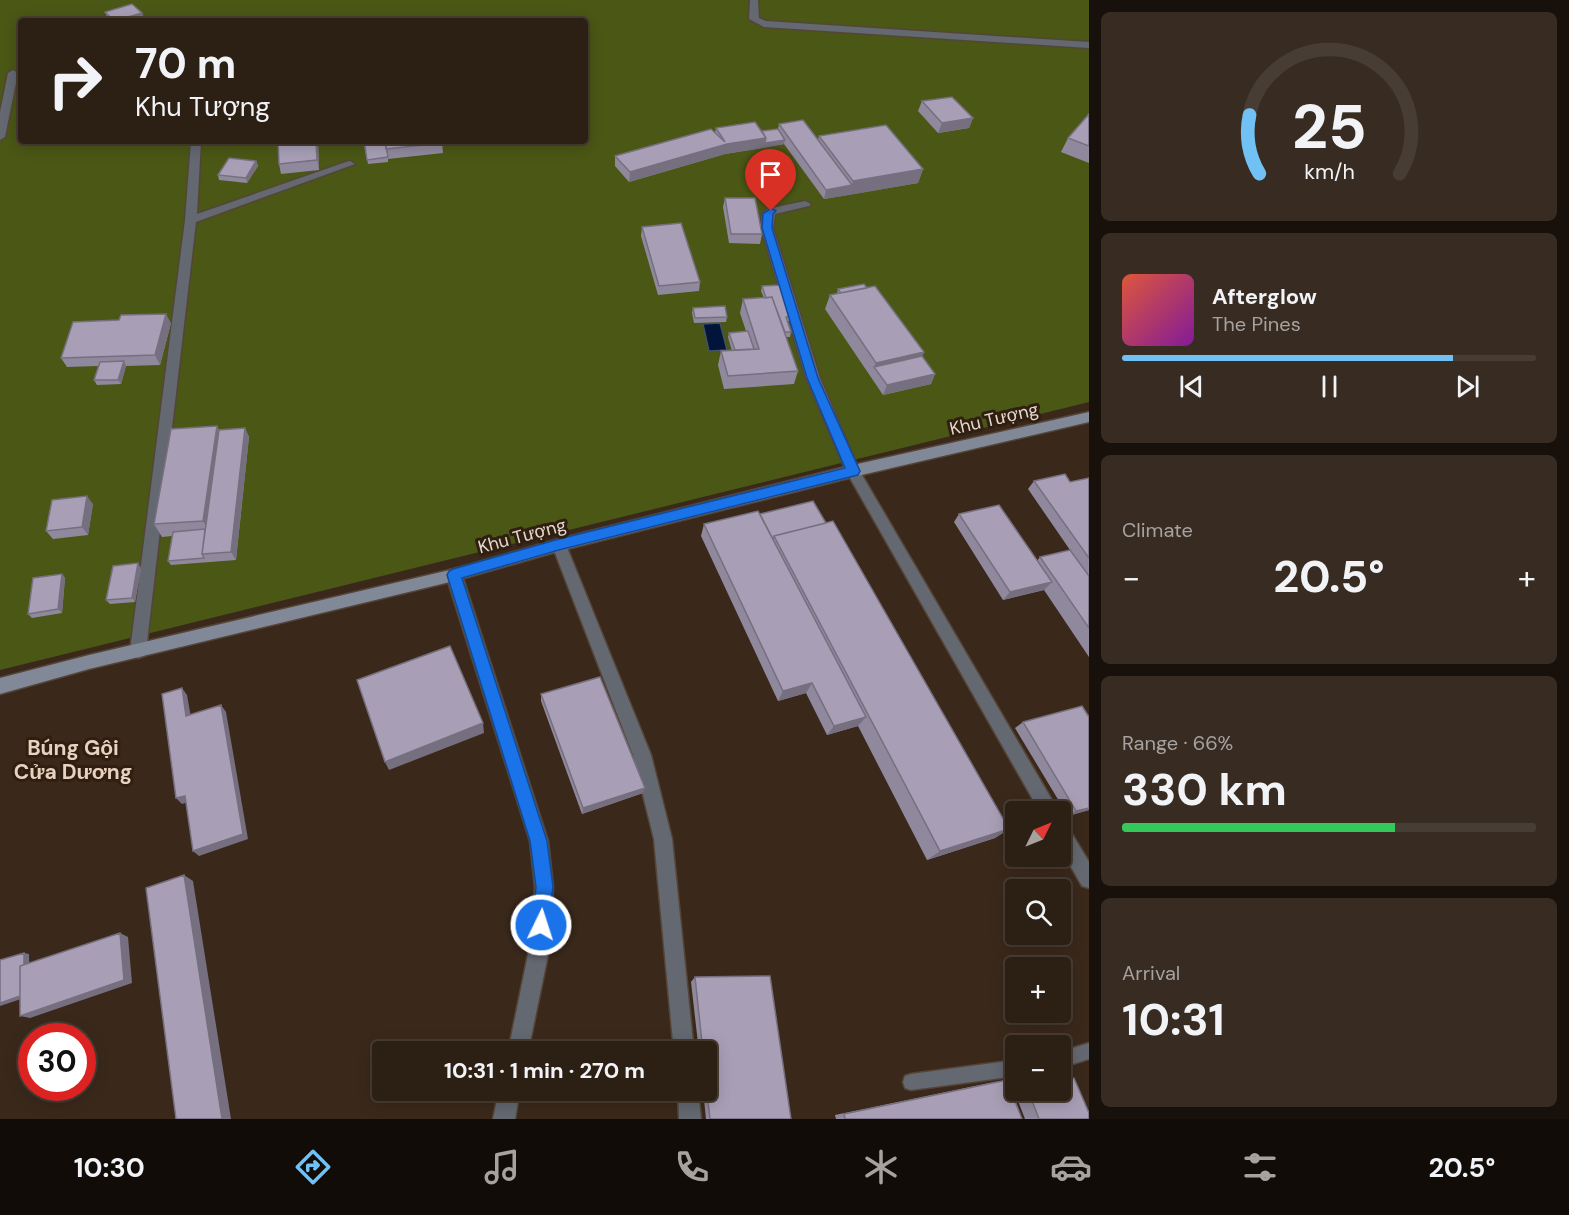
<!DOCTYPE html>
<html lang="en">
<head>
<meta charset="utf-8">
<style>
	:root { --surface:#2c1f14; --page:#382c22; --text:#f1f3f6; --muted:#a6a2a0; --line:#483d34; --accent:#71c1f5 }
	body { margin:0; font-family:"DM Sans",sans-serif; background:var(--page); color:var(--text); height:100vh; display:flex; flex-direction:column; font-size:22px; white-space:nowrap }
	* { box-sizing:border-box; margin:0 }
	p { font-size:20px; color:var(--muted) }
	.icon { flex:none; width:33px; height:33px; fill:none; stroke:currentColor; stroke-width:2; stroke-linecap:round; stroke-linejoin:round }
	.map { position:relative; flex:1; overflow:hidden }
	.details { display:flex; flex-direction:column; gap:12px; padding:12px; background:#18110b; width:480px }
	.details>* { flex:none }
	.banner { position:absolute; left:18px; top:18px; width:570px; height:126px; border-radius:6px; box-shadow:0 3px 15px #0003,0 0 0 2px var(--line); background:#2c1f14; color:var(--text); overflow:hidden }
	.needle { width:39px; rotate:47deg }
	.buttons { position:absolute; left:1005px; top:801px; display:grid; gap:12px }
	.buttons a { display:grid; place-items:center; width:66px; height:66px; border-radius:6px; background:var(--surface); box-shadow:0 3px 15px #0003,0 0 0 2px var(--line); font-size:30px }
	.speed { position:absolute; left:18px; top:1023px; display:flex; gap:12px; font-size:30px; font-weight:700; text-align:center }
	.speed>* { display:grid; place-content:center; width:78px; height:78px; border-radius:50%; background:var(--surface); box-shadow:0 3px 15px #0003,0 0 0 2px var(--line); line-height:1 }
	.speed .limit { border:9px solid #d22; background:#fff; color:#111 }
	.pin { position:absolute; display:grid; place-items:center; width:51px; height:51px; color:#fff; margin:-62px -26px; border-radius:50% 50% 50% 0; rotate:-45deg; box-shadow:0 0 6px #0007 }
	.pin .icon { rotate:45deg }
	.me { position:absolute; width:66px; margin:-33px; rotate:4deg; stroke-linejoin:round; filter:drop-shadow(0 0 4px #0008) }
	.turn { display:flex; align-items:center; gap:21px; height:126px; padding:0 18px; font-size:27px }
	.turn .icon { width:78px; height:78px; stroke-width:2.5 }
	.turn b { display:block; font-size:42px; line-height:51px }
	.big { font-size:45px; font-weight:700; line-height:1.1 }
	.details .tile { flex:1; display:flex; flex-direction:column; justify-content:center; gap:9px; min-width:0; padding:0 21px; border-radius:9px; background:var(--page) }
	.details .dial { align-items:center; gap:0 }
	.dial svg { height:156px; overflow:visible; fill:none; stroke:var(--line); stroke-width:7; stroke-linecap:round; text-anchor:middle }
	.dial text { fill:var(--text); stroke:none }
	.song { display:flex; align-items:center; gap:18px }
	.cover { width:72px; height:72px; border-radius:9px; background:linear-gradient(135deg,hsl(10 70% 55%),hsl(290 70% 35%)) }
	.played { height:6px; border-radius:3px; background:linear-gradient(90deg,var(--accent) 80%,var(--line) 80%) }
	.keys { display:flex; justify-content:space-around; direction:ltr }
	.heat { display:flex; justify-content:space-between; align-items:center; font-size:33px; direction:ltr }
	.charge { height:9px; border-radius:4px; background:linear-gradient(90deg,#34c759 66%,var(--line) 0) }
	.trip { position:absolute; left:372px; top:1041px; width:345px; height:60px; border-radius:6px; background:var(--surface); box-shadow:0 3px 15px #0003,0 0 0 2px var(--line); font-weight:700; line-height:60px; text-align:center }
	.tab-bar { display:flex; height:96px; justify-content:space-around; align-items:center; background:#120c08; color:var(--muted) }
	.tab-bar .icon { width:42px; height:42px }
	.tab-bar .selected { color:var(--accent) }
	.tab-bar b { font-size:27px; color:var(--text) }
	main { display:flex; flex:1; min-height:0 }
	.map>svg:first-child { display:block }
</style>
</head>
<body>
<main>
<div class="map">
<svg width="1089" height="1119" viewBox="0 0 1089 1119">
	<rect width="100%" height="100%" fill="#3a291b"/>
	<!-- green -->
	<path fill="#4a5715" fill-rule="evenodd" d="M 0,0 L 1089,0 L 1089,402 L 0,670 ZM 21,21 L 585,21 L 585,141 L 21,141 Z"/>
	<!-- water -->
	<path fill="#001539" stroke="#445066" stroke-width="1.5" d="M 720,323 L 727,350 L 709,351 L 703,324 Z"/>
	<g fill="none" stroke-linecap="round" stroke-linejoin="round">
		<defs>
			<path id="lane" d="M 1089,1043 L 1089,1059 L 1060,1068 L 1060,1052 Z
				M 1016,1060 L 1016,1076 L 911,1090 L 905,1088 L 903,1082 L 905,1076 L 911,1074 Z"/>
			<path id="street" d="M 750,0 L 758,0 L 759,18 L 766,21 L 1089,42 L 1089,48 L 764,27 L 749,19 Z
				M 13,70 L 18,73 L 5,137 L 0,140 L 0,112 L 8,73 Z
				M 191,141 L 201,141 L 197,214 L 346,162 L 350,161 L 355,164 L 196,222 L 146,651 L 144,656 L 138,658 L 132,656 L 130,651 L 185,220 Z
				M 805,201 L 811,204 L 809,206 L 775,214 L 773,228 L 820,378 L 859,470 L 1059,812 L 1040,812 L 846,471 L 806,378 L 761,228 L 762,214 L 767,209 Z
				M 559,539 L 564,541 L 566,545 L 651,755 L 672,839 L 694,1052 L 674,1052 L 654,839 L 633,755 L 552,545 L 554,541 Z
				M 454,569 L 459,570 L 462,575 L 548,841 L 553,887 L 550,945 L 528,1052 L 508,1052 L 530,945 L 535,887 L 530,841 L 446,575 L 449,570 Z
				M 1060,821 L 1066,824 L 1089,862 L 1089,888 L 1082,886 L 1060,848 Z
				M 499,1090 L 520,1090 L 515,1119 L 493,1119 Z
				M 678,1090 L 698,1090 L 701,1119 L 679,1119 Z"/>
			<path id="secondary" d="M 1089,412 L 1089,422 L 853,477 L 559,551 L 454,581 L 89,669 L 0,694 L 0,678 L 89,655 L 454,569 L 559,539 L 853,465 Z"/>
		</defs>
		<!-- lane casing -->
		<use href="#lane" stroke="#554538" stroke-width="3"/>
		<!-- street casing -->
		<use href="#street" stroke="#554538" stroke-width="3"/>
		<!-- secondary casing -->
		<use href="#secondary" stroke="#554538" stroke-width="3"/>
		<!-- lane -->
		<use href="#lane" fill="#636871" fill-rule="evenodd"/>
		<!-- street -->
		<use href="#street" fill="#636871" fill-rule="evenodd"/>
		<!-- secondary -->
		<use href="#secondary" fill="#818897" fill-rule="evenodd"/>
	</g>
	<!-- wall -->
	<path fill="#90899d" d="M 105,12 L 144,17 L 132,21 L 111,21 L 107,17 Z
		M 922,101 L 973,118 L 969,128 L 938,133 L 918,111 Z
		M 1089,114 L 1089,163 L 1061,152 L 1068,138 Z
		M 779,124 L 818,140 L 819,136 L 923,169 L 918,183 L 824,199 L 784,144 L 725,154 L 629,182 L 615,166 L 615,156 L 715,133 L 716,128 L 762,131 L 778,129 Z
		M 318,141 L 319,170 L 281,174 L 279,164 Z
		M 364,141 L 442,141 L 443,153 L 388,159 L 388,162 L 368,164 Z
		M 256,161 L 258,166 L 247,183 L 219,180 L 218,175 Z
		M 725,198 L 762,234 L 760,244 L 729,243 L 723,207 Z
		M 642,227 L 700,282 L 699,291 L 658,295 L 641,236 Z
		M 762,286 L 792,316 L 791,321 L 787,321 L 791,332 L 790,337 L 786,337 L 798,371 L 794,384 L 724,389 L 718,365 L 721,351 L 732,351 L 728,337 L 729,333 L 746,331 L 740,313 L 743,299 L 764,298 L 761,291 Z
		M 867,288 L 924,352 L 922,356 L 935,374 L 931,384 L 883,395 L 825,309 L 830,295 L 837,294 L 838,289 Z
		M 693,308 L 727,317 L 726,322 L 694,323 L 692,313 Z
		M 171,323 L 160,365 L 126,366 L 121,384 L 97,385 L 94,380 L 98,366 L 67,367 L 61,358 Z
		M 217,426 L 219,430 L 245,428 L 249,437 L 236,560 L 171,565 L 168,561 L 172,536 L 162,537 L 154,524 Z
		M 1089,478 L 1089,657 L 1044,590 L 1003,600 L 954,522 L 959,514 L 1037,561 L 1040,557 L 1070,550 L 1028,489 L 1034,481 L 1070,482 Z
		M 93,504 L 88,535 L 53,539 L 46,531 Z
		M 760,514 L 826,523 L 1009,829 L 995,838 L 927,860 L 858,726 L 827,735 L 806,693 L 778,701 L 701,536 L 704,524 Z
		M 141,568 L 135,602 L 110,604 L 106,600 Z
		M 62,574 L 65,578 L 62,613 L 32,618 L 28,614 Z
		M 541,694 L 643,793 L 582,814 L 541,701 Z
		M 1023,722 L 1089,810 L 1068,816 L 1015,728 Z
		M 695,977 L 791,1119 L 706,1119 L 703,1090 L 706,1090 L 706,1052 L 699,1052 L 691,982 Z
		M 1074,1078 L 1089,1119 L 1025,1119 L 1013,1088 L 1016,1088 L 1016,1090 L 1060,1090 L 1060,1080 Z
		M 1007,1080 L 1022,1119 L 836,1119 L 835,1115 L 994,1082 Z"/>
	<!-- shaded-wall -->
	<path fill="#766f7f" d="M 142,13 L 144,17 L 132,21 L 116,21 Z
		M 973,118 L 969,128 L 938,133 L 942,123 Z
		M 766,138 L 764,148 L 725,154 L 629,182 L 630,172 L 727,144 Z
		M 785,140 L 784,144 L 764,148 L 765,143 Z
		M 316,141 L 318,141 L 319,170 L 317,160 Z
		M 256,161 L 258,166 L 247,183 L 246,178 Z
		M 923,169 L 918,183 L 849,195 L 853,181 Z
		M 852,185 L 849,195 L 824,199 L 826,190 Z
		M 166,314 L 171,323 L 160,365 L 155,355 Z
		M 924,352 L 918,365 L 874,367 L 876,363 Z
		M 124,361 L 126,366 L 121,384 L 118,380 Z
		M 935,374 L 931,384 L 883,395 L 887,385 Z
		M 217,426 L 223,439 L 210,533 L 203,521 Z
		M 245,428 L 249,437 L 236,560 L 231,552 Z
		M 87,496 L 93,504 L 88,535 L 82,527 Z
		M 138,563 L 141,568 L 135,602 L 132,598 Z
		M 62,574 L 65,578 L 62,613 L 58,609 Z
		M 1052,582 L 1044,590 L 1003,600 L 1010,592 Z
		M 812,683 L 806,693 L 778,701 L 783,691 Z
		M 182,688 L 187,695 L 192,723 L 186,716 Z
		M 221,705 L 226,712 L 248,839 L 199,856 L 193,851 Z
		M 866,717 L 858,726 L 827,735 L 834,726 Z
		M 483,723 L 484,733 L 389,770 L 385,762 Z
		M 645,788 L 643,793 L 582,814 L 583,808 Z
		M 185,796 L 191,801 L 182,804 L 176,798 Z
		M 1089,808 L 1089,810 L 1068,816 L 1076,811 Z
		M 1009,829 L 995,838 L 927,860 L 940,851 Z
		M 184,875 L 193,881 L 231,1119 L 222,1119 Z
		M 120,933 L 128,937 L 132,983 L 30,1018 L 20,1016 Z
		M 24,953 L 29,954 L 30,996 L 0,1006 L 0,1003 Z"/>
	<!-- building -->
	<path fill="#a89fb6" stroke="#766f7f" stroke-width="1.5" d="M 132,4 L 142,13 L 114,21 L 105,12 Z
		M 952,97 L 973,118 L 942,123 L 922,101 Z
		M 1089,114 L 1089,146 L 1068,138 Z
		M 803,120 L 852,185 L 826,190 L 779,124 Z
		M 755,122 L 766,138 L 727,144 L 630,172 L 615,156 L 711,129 L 725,142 L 716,128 Z
		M 886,125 L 923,169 L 853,181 L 819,136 Z
		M 778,129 L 785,140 L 765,143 L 766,138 L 762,131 Z
		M 278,141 L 316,141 L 317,160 L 279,164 Z
		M 364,141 L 385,141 L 388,157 L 367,160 Z
		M 385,141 L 442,141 L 442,143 L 386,149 Z
		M 229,158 L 256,161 L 246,178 L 218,175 Z
		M 725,198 L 755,198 L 762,234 L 731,234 Z
		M 681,223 L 700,282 L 659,286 L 642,227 Z
		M 864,284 L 867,288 L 841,293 L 838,289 Z
		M 781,285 L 792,316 L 786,317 L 791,332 L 785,332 L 772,297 L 766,298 L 762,286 Z
		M 875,286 L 924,352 L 876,363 L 830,295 Z
		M 772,297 L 798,371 L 728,376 L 721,351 L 759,349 L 743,299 Z
		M 725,306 L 727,317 L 695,318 L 693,308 Z
		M 166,314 L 155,355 L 61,358 L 73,322 L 119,320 L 121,315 Z
		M 748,331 L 754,349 L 735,350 L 729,333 Z
		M 922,356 L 935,374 L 887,385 L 874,367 Z
		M 124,361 L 118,380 L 94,380 L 100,362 Z
		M 217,426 L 203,521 L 154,524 L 171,429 Z
		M 245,428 L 231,552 L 202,554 L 219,430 Z
		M 1065,474 L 1070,482 L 1089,478 L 1089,558 L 1034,481 Z
		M 87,496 L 82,527 L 46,531 L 52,500 Z
		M 813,501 L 826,523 L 774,536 L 773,539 L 760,514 Z
		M 999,505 L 1052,582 L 1010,592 L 959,514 Z
		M 758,511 L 866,717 L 834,726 L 812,683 L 783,691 L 704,524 Z
		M 833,521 L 1009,829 L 940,851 L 774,536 Z
		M 205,529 L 202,554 L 204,558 L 168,561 L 173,532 Z
		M 1070,550 L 1089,576 L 1089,628 L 1040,557 Z
		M 138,563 L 132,598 L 106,600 L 113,566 Z
		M 62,574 L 58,609 L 28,614 L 33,578 Z
		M 450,646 L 483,723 L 385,762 L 357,680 Z
		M 600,677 L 645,788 L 583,808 L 541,694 Z
		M 182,688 L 186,716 L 221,705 L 243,834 L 193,851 L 185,796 L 176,798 L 162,694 Z
		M 1082,706 L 1089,717 L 1089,808 L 1076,811 L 1023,722 Z
		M 184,875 L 222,1119 L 176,1119 L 146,888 Z
		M 120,933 L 124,980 L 20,1016 L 20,966 Z
		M 24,953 L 24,965 L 20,966 L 20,996 L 0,1003 L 0,960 Z
		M 770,976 L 791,1119 L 710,1119 L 706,1083 L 706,1052 L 703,1052 L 695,977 Z
		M 1074,1078 L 1089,1113 L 1089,1119 L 1039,1119 L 1028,1090 L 1060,1090 L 1060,1081 Z
		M 1007,1080 L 1022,1119 L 845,1119 L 844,1114 Z"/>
	<!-- route -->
	<path fill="#1a73e8" stroke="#114b97" stroke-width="1.5" d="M 771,208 L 776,211 L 773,214 L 772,228 L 818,378 L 860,471 L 858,475 L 559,550 L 462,578 L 547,841 L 553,887 L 547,931 L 541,934 L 535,931 L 532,925 L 536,887 L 530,841 L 447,575 L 449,571 L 453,569 L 559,539 L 845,468 L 807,378 L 762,228 L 763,214 Z"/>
	<g text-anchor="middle" stroke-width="6" stroke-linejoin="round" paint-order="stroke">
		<!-- street labels -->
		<g font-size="18" fill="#e3d8cf" stroke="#301f11">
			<text transform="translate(994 419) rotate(-13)" y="6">Khu Tượng</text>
			<text transform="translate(522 536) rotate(-15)" y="6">Khu Tượng</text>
		</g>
		<!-- quarter labels -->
		<g font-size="21" font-weight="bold" fill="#e7d1bf" stroke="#301f11">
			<text x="73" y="755">Búng Gội<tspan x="73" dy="24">Cửa Dương</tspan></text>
		</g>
	</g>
</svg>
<div class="buttons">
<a><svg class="needle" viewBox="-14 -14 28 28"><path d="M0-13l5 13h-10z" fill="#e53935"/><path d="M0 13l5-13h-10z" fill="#a6a2a0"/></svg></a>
<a><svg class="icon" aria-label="search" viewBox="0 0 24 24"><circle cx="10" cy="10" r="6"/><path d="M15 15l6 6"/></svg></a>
<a>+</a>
<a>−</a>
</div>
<div class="speed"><div class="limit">30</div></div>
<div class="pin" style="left:771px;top:211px;background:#d93025"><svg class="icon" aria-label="arrive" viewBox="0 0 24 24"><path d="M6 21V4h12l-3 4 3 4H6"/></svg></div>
<svg class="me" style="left:541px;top:925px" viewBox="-20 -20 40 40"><circle r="17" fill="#1a73e8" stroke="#fff" stroke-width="3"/><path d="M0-11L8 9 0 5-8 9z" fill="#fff"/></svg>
<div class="trip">10:31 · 1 min · 270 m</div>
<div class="banner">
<div class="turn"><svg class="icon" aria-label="right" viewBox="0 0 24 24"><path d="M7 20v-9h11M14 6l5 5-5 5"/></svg><div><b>70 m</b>Khu Tượng</div></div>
</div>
</div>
<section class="details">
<div class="tile dial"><svg viewBox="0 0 100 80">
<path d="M14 69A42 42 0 1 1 86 69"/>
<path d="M14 69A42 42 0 0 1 9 39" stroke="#71c1f5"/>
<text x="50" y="56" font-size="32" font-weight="700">25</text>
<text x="50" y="72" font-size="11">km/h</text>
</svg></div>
<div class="tile">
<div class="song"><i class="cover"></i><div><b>Afterglow</b><p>The Pines</p></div></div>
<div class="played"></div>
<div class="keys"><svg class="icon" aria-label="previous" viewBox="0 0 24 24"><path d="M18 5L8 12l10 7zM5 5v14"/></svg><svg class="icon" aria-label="pause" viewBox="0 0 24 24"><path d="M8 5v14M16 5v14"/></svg><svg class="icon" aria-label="next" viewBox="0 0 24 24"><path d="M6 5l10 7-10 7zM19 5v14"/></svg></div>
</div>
<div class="tile"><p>Climate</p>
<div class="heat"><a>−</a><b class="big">20.5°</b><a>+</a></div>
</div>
<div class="tile"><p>Range · 66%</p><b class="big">330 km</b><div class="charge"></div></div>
<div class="tile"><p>Arrival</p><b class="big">10:31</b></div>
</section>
</main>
<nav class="tab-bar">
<b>10:30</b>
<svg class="icon selected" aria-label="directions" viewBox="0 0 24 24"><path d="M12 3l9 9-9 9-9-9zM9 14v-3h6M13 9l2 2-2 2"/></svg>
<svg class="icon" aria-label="music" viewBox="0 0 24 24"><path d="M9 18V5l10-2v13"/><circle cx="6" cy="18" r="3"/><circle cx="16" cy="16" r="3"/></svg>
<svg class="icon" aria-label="phone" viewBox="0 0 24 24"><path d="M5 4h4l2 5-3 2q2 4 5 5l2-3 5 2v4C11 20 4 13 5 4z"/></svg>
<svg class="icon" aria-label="climate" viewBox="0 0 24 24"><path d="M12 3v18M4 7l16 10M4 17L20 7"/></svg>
<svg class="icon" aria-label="car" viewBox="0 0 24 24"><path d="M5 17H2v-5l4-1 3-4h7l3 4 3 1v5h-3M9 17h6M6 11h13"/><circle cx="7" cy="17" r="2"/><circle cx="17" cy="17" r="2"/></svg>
<svg class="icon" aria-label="filters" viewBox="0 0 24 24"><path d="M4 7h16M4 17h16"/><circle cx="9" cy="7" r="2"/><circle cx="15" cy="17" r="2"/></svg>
<b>20.5°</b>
</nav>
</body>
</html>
